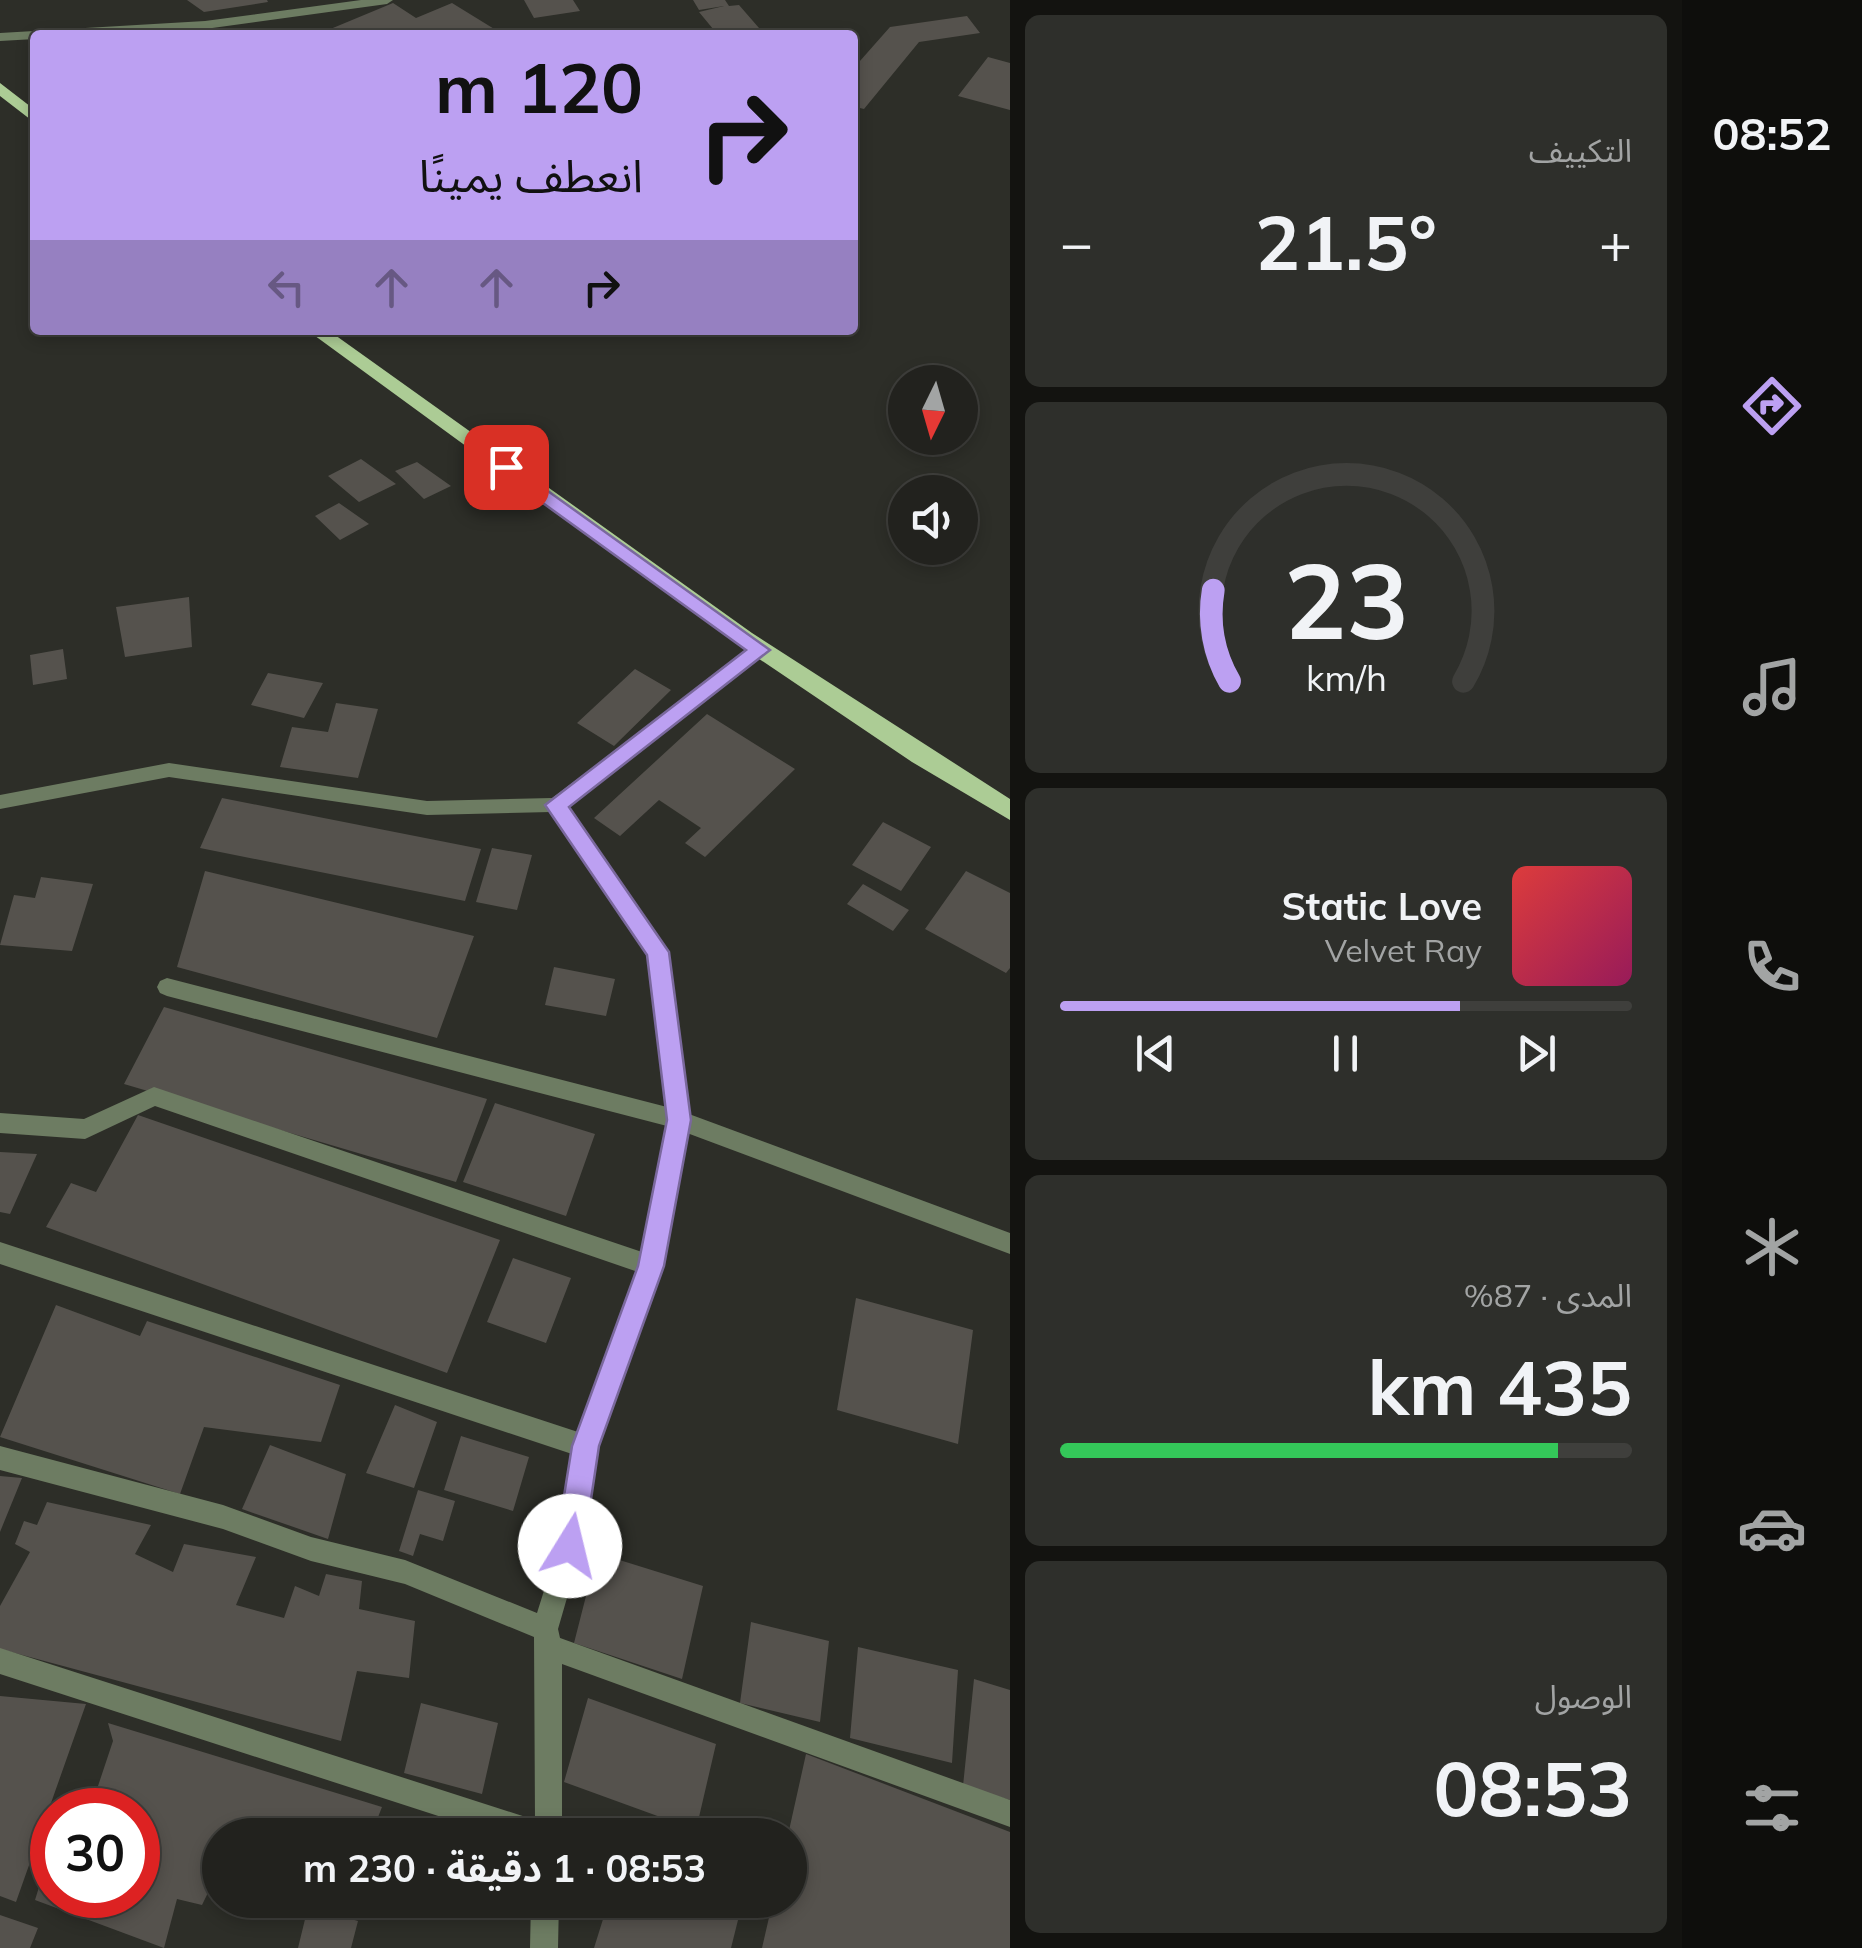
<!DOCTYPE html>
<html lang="ar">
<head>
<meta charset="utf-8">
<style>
	:root { --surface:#22221e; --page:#2e2f2b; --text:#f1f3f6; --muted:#a2a4a4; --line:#3f3f3c; --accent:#bca0f2 }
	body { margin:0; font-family:Mulish,"Noto Sans Arabic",sans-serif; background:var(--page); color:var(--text); direction:rtl; height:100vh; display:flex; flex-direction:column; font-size:38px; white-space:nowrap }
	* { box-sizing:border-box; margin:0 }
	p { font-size:32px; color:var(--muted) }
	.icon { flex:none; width:55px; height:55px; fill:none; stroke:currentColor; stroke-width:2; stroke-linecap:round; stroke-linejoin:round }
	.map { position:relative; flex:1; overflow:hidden; direction:ltr }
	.drawer { display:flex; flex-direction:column; gap:15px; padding:15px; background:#131310; width:672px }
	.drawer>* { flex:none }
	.guide { position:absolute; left:30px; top:30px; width:828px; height:305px; border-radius:10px; box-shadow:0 5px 15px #0003,0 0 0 2px var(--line); direction:rtl; background:#bca0f2; color:#111; overflow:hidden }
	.needle { width:65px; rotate:185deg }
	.buttons { position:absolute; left:888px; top:365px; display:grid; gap:20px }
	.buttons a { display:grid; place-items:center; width:90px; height:90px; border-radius:50%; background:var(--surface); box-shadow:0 5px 15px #0003,0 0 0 2px var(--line); font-size:50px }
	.speed { position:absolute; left:30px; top:1788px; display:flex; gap:20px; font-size:50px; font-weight:700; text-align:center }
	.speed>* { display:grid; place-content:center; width:130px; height:130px; border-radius:50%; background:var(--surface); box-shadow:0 5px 15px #0003,0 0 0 2px var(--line); line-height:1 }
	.speed .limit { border:15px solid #d22; background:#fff; color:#111 }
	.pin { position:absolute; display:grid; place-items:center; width:85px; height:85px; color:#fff; margin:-42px; border-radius:20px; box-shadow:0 5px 15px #0006 }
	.me { position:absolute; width:110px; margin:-55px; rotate:9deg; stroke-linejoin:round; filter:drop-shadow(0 0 8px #0008) }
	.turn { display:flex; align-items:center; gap:35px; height:210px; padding:0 50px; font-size:45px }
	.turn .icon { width:130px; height:130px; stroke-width:2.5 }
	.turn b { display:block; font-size:70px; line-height:85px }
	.lanes { display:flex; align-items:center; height:95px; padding:0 50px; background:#0003; justify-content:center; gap:50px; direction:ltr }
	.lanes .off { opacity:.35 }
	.big { font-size:75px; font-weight:700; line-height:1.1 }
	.drawer .card { flex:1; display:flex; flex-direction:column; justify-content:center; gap:15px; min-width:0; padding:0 35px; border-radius:15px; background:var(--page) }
	.drawer .dial { align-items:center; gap:0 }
	.dial svg { height:260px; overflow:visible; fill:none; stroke:var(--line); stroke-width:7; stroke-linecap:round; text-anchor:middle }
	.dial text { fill:var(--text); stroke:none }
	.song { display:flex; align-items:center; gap:30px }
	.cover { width:120px; height:120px; border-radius:15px; background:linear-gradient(135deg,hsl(0 70% 55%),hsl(330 70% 35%)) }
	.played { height:10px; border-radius:5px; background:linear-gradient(90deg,var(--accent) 70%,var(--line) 70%) }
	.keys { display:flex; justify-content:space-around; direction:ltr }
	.heat { display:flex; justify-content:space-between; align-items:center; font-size:55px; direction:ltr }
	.charge { height:15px; border-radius:8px; background:linear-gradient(90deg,#34c759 87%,var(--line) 0) }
	.trip { position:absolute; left:202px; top:1818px; width:605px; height:100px; border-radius:50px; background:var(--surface); box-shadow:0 5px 15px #0003,0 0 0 2px var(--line); font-weight:700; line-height:100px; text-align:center; direction:rtl }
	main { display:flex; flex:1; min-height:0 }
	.tab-bar { display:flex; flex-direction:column; width:180px; justify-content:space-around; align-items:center; background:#0e0e0c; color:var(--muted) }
	.tab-bar .icon { width:70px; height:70px }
	.tab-bar .current { color:var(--accent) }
	.tab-bar b { font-size:45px; color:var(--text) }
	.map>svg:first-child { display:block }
</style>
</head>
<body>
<main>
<nav class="tab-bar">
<b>08:52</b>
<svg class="icon current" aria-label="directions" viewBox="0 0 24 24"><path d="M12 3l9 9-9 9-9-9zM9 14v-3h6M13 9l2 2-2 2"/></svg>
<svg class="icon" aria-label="music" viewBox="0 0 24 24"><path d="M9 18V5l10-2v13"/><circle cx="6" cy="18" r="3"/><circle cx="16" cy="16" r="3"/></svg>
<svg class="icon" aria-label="phone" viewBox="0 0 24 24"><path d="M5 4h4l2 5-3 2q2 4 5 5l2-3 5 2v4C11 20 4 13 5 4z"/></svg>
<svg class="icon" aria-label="climate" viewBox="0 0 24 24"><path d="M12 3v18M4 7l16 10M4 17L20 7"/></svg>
<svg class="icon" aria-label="car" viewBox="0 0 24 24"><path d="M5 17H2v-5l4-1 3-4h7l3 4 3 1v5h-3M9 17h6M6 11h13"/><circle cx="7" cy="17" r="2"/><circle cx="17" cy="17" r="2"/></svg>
<svg class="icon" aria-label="filters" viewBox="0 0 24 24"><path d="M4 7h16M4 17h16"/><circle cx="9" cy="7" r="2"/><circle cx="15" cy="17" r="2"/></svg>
</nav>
<section class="drawer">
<div class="card"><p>التكييف</p>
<div class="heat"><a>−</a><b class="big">21.5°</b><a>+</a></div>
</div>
<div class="card dial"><svg viewBox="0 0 100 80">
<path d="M14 69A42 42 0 1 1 86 69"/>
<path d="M14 69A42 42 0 0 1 9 41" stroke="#bca0f2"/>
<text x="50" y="56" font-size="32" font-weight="700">23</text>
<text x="50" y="72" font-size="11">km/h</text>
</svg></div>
<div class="card">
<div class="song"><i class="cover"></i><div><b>Static Love</b><p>Velvet Ray</p></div></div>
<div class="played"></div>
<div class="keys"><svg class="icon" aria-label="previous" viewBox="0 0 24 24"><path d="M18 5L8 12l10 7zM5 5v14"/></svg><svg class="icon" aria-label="pause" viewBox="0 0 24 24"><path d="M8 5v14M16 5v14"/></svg><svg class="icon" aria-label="next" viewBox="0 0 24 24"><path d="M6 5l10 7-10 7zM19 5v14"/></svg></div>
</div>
<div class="card"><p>المدى · 87%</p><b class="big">435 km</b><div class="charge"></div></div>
<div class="card"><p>الوصول</p><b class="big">08:53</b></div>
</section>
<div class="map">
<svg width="1010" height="1948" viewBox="0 0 1010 1948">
	<rect width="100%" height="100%" fill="#2d2e28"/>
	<!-- building -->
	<path fill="#55524d" d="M 187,0 L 267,0 L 268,2 L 204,12 Z
		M 524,0 L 573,0 L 580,11 L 534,18 Z
		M 693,0 L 725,0 L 729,6 L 739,5 L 765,35 L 718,35 L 699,12 L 724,6 L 699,10 Z
		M 393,3 L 416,18 L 452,3 L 504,35 L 316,35 Z
		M 967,16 L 980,33 L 919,42 L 864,109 L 852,106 L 852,70 L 890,27 Z
		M 988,57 L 1010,63 L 1010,110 L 958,96 Z
		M 361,459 L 396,484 L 359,502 L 328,476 Z
		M 417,462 L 451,486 L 424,499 L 395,471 Z
		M 339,503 L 369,524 L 340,540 L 315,516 Z
		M 189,597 L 192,647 L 125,657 L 116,607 Z
		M 63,649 L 67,679 L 33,685 L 30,655 Z
		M 635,669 L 671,690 L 614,746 L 577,723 Z
		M 268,673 L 323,683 L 304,718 L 251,705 Z
		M 336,703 L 378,709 L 358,778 L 280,767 L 292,727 L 328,732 Z
		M 707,714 L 795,769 L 705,857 L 685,843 L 701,828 L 659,800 L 620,836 L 594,818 Z
		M 222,798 L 481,849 L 465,901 L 200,848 Z
		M 883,822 L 931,847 L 901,891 L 852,865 Z
		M 492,848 L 532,855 L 517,910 L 476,902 Z
		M 205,871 L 474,936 L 437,1038 L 177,967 Z
		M 966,871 L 1010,893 L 1010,968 L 1006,973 L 925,929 Z
		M 41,877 L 93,884 L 72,951 L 0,945 L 14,895 L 35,898 Z
		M 863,884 L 909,910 L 893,931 L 847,904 Z
		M 554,967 L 615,979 L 606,1016 L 545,1005 Z
		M 164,1007 L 487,1099 L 456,1182 L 124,1084 Z
		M 495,1103 L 595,1134 L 566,1216 L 463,1182 Z
		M 138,1115 L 500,1240 L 447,1373 L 46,1227 L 71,1183 L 96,1192 Z
		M 0,1152 L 37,1154 L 10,1214 L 0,1212 Z
		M 513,1258 L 571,1278 L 546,1343 L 487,1322 Z
		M 856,1298 L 973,1330 L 958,1444 L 837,1410 Z
		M 56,1305 L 140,1336 L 147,1321 L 340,1385 L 321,1442 L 204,1427 L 180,1494 L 0,1437 Z
		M 395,1405 L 437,1422 L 414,1488 L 366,1473 Z
		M 461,1436 L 529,1457 L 513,1511 L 444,1490 Z
		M 270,1445 L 346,1474 L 328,1539 L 242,1509 Z
		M 0,1476 L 22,1478 L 0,1532 Z
		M 418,1490 L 455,1501 L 443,1541 L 420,1534 L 413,1556 L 399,1551 Z
		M 47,1502 L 151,1525 L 135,1554 L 173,1572 L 184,1544 L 256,1557 L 236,1605 L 284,1618 L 295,1586 L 319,1596 L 326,1574 L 362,1581 L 359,1609 L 415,1621 L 409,1678 L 357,1671 L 341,1741 L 0,1649 L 0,1606 L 30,1552 L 15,1544 L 24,1521 L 37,1525 Z
		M 597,1553 L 703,1586 L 682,1679 L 574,1643 Z
		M 751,1622 L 829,1641 L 820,1722 L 740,1703 Z
		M 858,1647 L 958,1670 L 952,1763 L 850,1738 Z
		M 974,1679 L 1010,1690 L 1010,1800 L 963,1786 Z
		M 0,1696 L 86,1704 L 16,1902 L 0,1896 Z
		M 588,1698 L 716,1744 L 696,1830 L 564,1782 Z
		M 421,1703 L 498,1723 L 482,1794 L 404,1773 Z
		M 108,1723 L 382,1807 L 371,1835 L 220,1835 L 220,1868 L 202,1905 L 177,1899 L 164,1948 L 35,1900 L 52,1845 L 52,1895 L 138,1895 L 138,1810 L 90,1810 L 113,1741 Z
		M 806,1754 L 1010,1832 L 1010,1948 L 762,1948 L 773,1900 L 790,1900 L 788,1835 Z
		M 609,1900 L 743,1900 L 731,1948 L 594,1948 Z
		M 308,1907 L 358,1921 L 351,1948 L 298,1948 Z
		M 0,1915 L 38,1928 L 30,1948 L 0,1948 Z"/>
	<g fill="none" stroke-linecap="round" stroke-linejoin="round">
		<!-- lane -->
		<path fill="#6d7c62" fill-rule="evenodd" d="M 549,1634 L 1010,1800 L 1010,1827 L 540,1656 L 536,1647 L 540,1638 Z"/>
		<!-- street -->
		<path fill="#6d7c62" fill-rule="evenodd" d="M 361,0 L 393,0 L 387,4 L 205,29 L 35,35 L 35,39 L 0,41 L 0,33 L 205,21 Z
			M 760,644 L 769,650 L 766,654 L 567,807 L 668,952 L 689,1114 L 1010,1233 L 1010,1254 L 687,1133 L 662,1266 L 597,1446 L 582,1546 L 558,1629 L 562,1647 L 562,1835 L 497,1835 L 0,1674 L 0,1648 L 535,1820 L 534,1637 L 405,1584 L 311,1561 L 223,1529 L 0,1470 L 0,1446 L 223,1505 L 311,1537 L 405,1560 L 537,1613 L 558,1546 L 572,1454 L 0,1264 L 0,1242 L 578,1432 L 638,1272 L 155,1106 L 85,1139 L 0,1133 L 0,1113 L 84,1119 L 154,1087 L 642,1252 L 667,1126 L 167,996 L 160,993 L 157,987 L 160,981 L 167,978 L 667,1107 L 648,954 L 551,812 L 427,815 L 169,777 L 0,809 L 0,795 L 169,763 L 427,801 L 552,798 Z
			M 531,1900 L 559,1900 L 558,1948 L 530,1948 Z"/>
		<!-- primary -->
		<path fill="#accc95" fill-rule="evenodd" d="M 0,83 L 35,110 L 35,123 L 0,96 Z
			M 307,330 L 328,330 L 752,633 L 1010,799 L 1010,820 L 912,762 L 737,644 Z"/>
	</g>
	<!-- route -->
	<path fill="#bca0f2" stroke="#7a689d" stroke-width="2.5" d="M 506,461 L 770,650 L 569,807 L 669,952 L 691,1120 L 664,1266 L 599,1446 L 584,1546 L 580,1556 L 570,1561 L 560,1556 L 556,1546 L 572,1446 L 638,1266 L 667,1120 L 647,955 L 545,805 L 746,650 L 500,472 L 500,463 Z"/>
</svg>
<div class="buttons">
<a><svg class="needle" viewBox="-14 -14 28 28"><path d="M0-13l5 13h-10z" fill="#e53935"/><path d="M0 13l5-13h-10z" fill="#a2a4a4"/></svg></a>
<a><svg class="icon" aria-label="sound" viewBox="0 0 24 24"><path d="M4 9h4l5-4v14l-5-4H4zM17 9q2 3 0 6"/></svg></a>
</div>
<div class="speed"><div class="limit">30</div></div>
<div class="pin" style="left:506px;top:467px;background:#d93025"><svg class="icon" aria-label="arrive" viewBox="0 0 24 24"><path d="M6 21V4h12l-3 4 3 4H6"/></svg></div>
<svg class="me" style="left:570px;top:1546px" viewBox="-20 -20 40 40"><circle r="19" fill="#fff"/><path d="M0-13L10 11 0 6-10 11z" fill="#bca0f2"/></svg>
<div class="trip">08:53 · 1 دقيقة · 230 m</div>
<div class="guide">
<div class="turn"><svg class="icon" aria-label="right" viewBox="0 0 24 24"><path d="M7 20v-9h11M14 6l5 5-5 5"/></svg><div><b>120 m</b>انعطف يمينًا</div></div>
<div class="lanes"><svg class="icon off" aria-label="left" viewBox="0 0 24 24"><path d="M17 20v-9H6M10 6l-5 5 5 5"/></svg><svg class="icon off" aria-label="ahead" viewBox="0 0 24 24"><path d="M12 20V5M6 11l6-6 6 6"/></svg><svg class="icon off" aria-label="ahead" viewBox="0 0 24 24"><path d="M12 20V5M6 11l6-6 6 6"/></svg><svg class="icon" aria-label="right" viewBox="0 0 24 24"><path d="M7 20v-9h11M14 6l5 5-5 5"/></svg></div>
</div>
</div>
</main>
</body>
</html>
